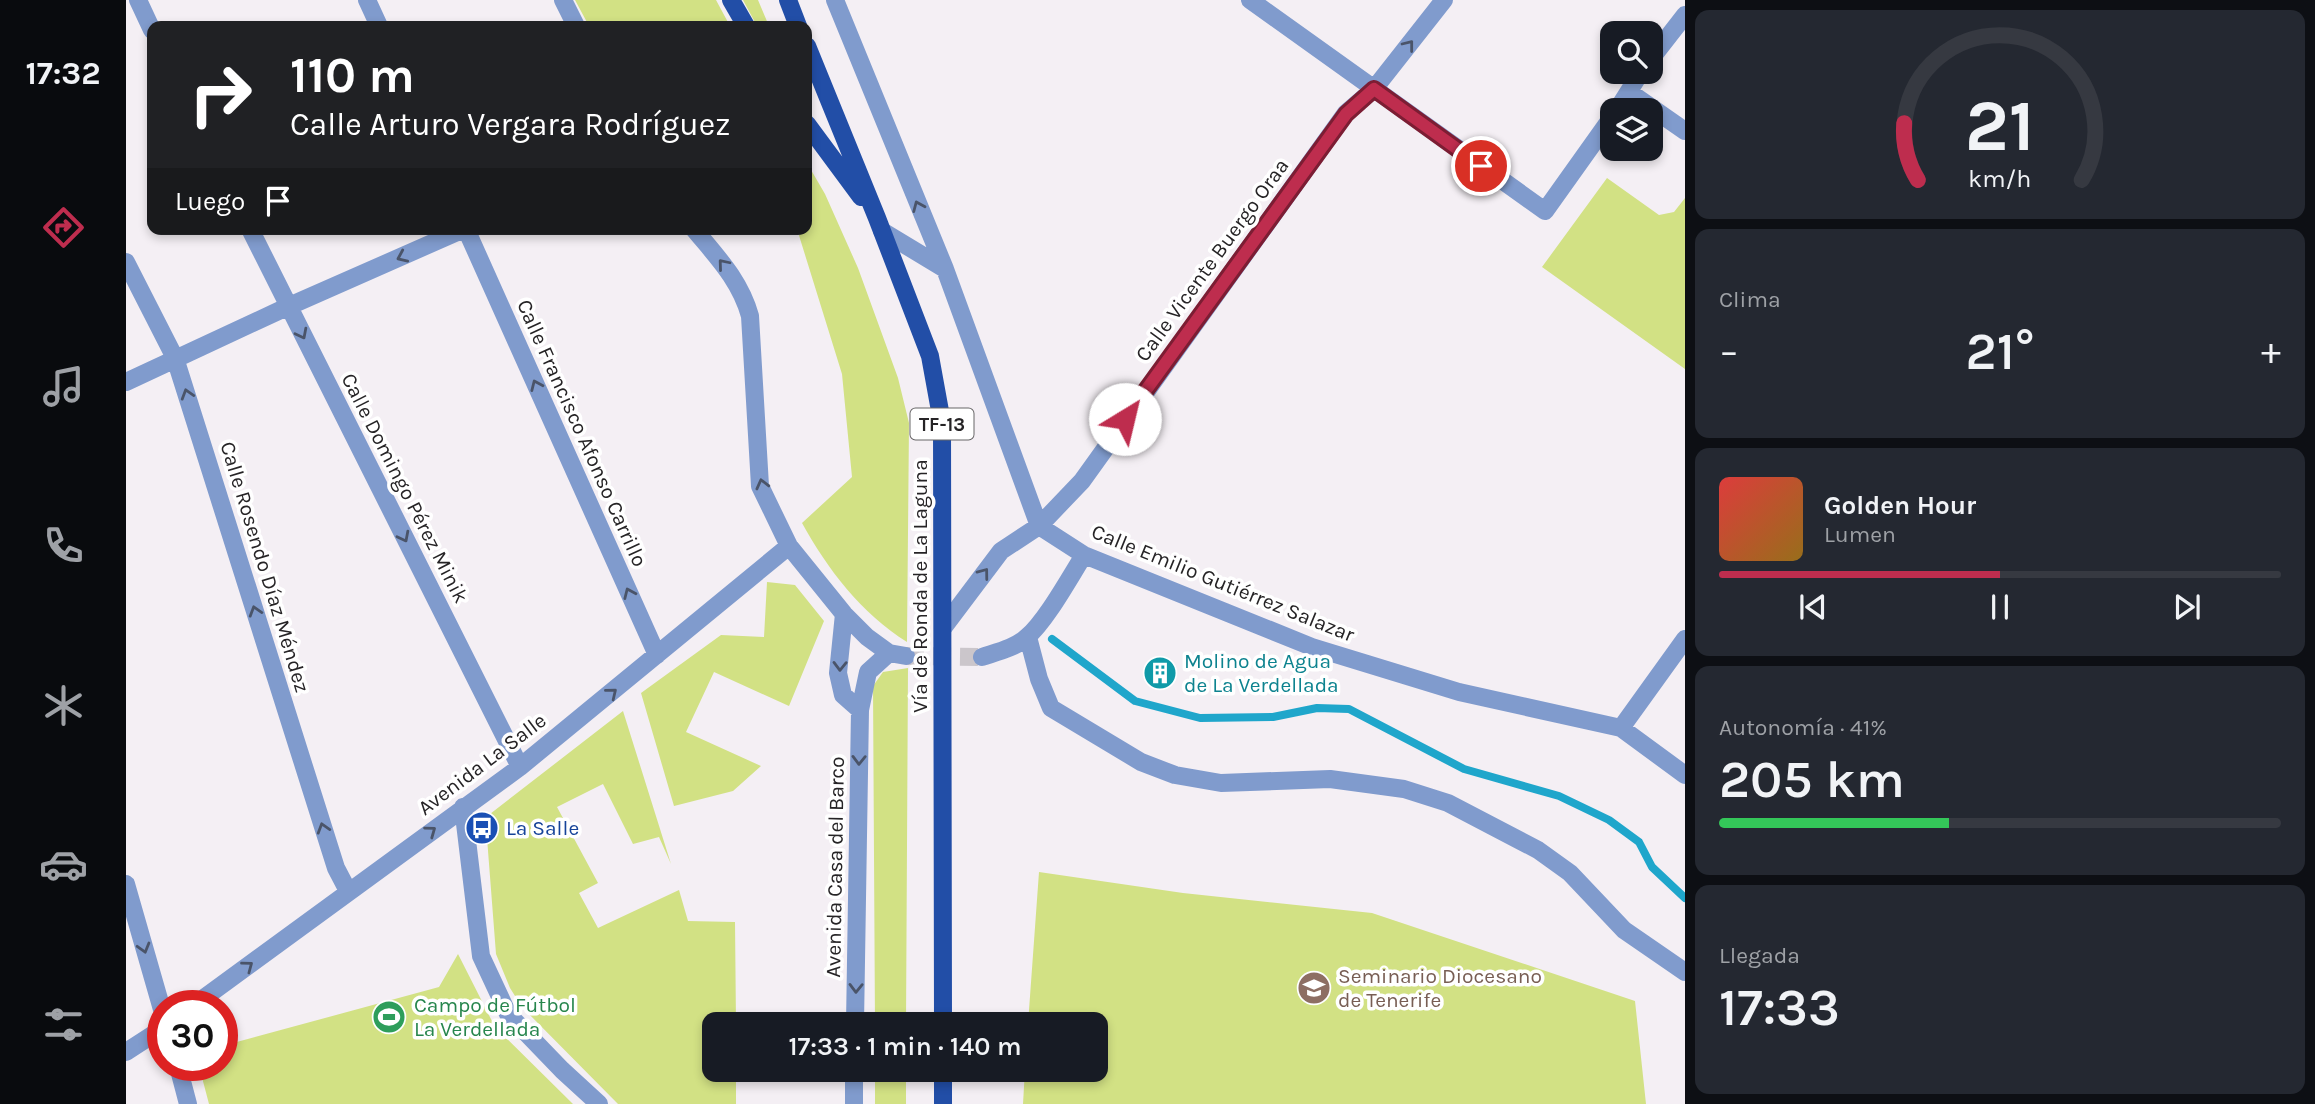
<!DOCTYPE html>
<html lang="es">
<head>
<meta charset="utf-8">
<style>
	:root { --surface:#171b24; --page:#242831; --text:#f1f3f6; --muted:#9ea1a6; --line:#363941; --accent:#be2d4e }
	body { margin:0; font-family:Karla,sans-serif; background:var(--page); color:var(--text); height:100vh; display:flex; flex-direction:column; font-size:26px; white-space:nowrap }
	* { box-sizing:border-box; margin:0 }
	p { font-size:23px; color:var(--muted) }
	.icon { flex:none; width:38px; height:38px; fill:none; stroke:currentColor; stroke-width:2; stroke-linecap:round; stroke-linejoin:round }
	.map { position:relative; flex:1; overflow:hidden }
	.panel { display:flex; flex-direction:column; gap:10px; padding:10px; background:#0d0f14; width:630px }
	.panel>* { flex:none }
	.banner { position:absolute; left:21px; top:21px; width:665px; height:214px; border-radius:14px; box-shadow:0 4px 10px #0003; background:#202124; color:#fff; overflow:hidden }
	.fabs { position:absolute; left:1474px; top:21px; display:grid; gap:14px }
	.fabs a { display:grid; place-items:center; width:63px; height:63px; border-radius:14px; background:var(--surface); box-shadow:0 4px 10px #0003; font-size:35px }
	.speed { position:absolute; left:21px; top:990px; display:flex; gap:14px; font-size:35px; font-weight:700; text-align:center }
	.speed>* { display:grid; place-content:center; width:91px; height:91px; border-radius:50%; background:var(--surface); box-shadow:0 4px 10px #0003; line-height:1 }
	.speed .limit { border:10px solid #d22; background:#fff; color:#111 }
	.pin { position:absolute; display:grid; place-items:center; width:60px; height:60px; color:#fff; margin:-30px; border:4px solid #fff; border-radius:50%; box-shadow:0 2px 7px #0007 }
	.me { position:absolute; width:77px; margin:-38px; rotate:36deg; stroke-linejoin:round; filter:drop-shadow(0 0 5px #0008) }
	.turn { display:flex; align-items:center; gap:24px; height:147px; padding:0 28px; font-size:32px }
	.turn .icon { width:91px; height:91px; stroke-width:2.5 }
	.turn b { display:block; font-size:49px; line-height:60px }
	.then { display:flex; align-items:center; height:66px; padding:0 28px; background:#0003; gap:14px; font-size:26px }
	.big { font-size:52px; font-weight:600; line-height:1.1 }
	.panel .widget { flex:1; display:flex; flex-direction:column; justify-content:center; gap:10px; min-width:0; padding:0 24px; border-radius:14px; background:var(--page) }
	.panel .dial { align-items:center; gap:0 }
	.dial svg { height:182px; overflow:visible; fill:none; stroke:var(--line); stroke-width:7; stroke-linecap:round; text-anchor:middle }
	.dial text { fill:var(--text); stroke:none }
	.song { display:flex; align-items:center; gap:21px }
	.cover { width:84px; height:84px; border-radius:10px; background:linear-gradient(135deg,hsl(0 70% 55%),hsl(40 70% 35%)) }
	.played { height:7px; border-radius:4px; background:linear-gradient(90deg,var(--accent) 50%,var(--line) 50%) }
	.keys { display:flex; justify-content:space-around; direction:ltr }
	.heat { display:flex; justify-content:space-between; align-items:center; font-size:38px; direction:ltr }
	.charge { height:10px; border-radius:5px; background:linear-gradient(90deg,#34c759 41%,var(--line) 0) }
	.trip { position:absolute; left:576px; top:1012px; width:406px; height:70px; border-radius:14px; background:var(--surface); box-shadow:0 4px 10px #0003; font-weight:600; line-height:70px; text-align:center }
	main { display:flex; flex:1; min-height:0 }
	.tabs { display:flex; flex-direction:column; width:126px; justify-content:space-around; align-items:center; background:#090b0e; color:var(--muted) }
	.tabs .icon { width:49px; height:49px }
	.tabs .active { color:var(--accent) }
	.tabs b { font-size:32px; color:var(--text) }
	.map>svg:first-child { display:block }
</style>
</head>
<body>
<main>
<nav class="tabs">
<b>17:32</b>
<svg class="icon active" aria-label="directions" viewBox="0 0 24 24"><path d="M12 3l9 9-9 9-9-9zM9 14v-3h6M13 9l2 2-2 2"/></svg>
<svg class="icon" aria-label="music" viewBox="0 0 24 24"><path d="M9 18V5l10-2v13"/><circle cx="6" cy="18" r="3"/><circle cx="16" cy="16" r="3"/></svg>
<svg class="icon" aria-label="phone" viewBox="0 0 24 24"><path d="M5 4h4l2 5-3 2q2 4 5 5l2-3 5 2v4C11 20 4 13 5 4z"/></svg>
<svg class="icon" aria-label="climate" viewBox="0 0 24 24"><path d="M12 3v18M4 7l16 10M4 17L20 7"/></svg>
<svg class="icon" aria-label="car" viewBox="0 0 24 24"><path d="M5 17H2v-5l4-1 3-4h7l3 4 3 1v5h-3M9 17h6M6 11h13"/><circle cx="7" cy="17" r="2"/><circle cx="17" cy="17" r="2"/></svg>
<svg class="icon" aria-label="filters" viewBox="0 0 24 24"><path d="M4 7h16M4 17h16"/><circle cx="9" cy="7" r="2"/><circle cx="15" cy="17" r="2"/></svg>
</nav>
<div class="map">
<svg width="1559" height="1104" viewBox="0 0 1559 1104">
	<rect width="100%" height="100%" fill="#f4eff4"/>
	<!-- green -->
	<path fill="#d2e184" d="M 449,0 L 590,0 L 604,26 L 463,26 Z
		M 617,0 L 632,0 L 643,26 L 631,26 Z
		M 681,163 L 699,194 L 732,268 L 772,378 L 783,423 L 781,642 C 735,613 702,570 676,523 L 726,477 L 716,374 L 671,229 L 681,229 Z
		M 1481,178 L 1533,215 L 1548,212 L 1559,198 L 1559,369 L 1416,267 Z
		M 641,582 L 669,585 L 698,621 L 663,706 L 588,672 L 560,732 L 635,766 L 607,791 L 548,806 L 515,693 L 595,635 L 638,637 Z
		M 782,668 L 780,1024 L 749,1024 L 747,686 L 757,672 Z
		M 497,711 L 545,864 L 533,837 L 507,844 L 477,784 L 431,807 L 472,883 L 453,893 L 472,928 L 553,890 L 562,921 L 609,922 L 610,1024 L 588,1024 L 588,1069 L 610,1069 L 610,1104 L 492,1104 L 396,1007 L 384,988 L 370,954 L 360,825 L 364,814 Z
		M 913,872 L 1057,893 L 1246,913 L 1509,1001 L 1520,1104 L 897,1104 L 899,1069 L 970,1069 L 970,1024 L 902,1024 Z
		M 332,954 L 369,1027 L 447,1104 L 83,1104 L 73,1066 L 96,1066 L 96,1046 L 313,987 Z
		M 749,1069 L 780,1069 L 780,1104 L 749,1104 Z"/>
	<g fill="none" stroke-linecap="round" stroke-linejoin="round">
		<!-- stream -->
		<path stroke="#1fa6cb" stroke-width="8" d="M 926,639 L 1009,701 L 1074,718 L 1147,717 L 1191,708 L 1223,709 L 1338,769 L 1433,796 L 1483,820 L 1513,842 L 1526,867 L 1559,898"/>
		<!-- minor-tunnel -->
		<path stroke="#cbc6cb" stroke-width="18" stroke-dasharray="18 9" stroke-linecap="butt" d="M 780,656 L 856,657"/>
		<!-- minor -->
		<path stroke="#809bcd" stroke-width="18" d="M 12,0 L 26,30
			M 241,0 L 253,26
			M 437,0 L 450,26
			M 709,0 L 819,269 L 913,526 L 958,555 L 1186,647 L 1333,692 L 1495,728 L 1559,775
			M 1124,0 L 1419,211 L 1486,117
			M 1524,60 L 1559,15
			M 1503,92 L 1559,131
			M 1491,110 L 1515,72
			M 124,229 L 394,767
			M 340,229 L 531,655
			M 568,229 C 591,257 614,280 624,316 L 634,486 L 663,546 L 718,614 L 741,637 L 763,653 L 780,656
			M 756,231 L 819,269
			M 0,262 L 49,358 L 210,868 L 222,891
			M 0,382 L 161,307 L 338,229
			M 718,614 L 712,673 L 717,695 L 734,710
			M 817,628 L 875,551 L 913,526 L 956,481 L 1220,113 L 1248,89 L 1318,0
			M 902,637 L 913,679 L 925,708 L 1015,762 L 1049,775 L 1095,783 L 1204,779 L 1278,789 L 1322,803 L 1412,850 L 1444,873 L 1498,930 L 1559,972
			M 856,657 C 871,652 889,648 901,637 C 920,621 944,577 958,555
			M 1495,728 L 1559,639
			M 337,807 L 355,956 L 382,1014 L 436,1070 L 473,1104
			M 0,884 L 37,1013
			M 67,1006 L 394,767 L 663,546
			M 729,1024 L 734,710 L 742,672 L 763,653
			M 0,1052 L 37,1028
			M 52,1066 L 62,1104
			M 728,1104 L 728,1069"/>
		<!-- major -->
		<path stroke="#224ea7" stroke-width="18" d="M 605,0 L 620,26
			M 662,0 L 672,26
			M 681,46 L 751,218 L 804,356 L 816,422 L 817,1024
			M 681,124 L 735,197
			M 817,1104 L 817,1069"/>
	</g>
	<!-- one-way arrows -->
	<defs><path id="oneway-chevron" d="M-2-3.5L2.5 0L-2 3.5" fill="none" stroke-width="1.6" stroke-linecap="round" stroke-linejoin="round" transform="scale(1.75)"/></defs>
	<g stroke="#4a5469">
		<use href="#oneway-chevron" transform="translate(1283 45) rotate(-52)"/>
		<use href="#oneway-chevron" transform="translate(792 206) rotate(-113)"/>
		<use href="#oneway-chevron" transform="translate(276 257) rotate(156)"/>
		<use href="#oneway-chevron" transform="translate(597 264) rotate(-130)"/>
		<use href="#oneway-chevron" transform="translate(176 334) rotate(63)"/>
		<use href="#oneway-chevron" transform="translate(410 385) rotate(-114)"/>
		<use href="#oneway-chevron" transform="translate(61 394) rotate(-107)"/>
		<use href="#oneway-chevron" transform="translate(636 484) rotate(-104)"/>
		<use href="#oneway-chevron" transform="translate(278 537) rotate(63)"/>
		<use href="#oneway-chevron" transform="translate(858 573) rotate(-53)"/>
		<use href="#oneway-chevron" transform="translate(503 593) rotate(-114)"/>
		<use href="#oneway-chevron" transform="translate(129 611) rotate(-107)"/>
		<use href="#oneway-chevron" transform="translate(714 666) rotate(91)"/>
		<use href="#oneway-chevron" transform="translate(486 693) rotate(-39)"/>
		<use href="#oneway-chevron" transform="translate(733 760) rotate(91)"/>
		<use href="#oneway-chevron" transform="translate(197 828) rotate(-107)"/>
		<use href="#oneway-chevron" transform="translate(305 831) rotate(-36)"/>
		<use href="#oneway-chevron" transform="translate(18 948) rotate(74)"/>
		<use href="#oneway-chevron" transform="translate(122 966) rotate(-37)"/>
		<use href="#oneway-chevron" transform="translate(730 988) rotate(91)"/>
	</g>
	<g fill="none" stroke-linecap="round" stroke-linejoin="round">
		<defs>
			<path id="route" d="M 999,419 L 1220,114 L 1248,89 L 1355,166"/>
		</defs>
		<!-- route casing -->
		<use href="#route" stroke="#7c1d33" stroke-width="18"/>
		<!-- route -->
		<use href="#route" stroke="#be2d4e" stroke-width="12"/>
	</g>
	<!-- icons -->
	<defs>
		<symbol id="building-disc" viewBox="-11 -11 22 22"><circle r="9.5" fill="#0f9aa8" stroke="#fff"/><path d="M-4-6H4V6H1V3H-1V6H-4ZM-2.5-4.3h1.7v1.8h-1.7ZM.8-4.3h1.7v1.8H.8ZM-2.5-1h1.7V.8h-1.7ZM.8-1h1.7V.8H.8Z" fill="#fff"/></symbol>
		<symbol id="bus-disc" viewBox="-11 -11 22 22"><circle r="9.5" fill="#1a4fb4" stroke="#fff"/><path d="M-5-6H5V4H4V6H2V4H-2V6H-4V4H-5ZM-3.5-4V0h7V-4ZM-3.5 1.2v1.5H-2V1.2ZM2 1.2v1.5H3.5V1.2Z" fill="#fff"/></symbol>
		<symbol id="university-disc" viewBox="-11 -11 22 22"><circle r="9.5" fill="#8d6e63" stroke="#fff"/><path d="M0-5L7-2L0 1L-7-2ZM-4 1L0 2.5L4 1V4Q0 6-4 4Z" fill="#fff"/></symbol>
		<symbol id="stadium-disc" viewBox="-11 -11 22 22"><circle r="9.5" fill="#2e9e5b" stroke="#fff"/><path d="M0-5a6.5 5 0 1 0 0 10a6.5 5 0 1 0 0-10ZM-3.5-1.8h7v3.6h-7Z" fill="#fff"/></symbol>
	</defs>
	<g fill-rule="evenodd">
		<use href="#building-disc" x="1015" y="654" width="38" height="38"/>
		<use href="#bus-disc" x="337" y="809" width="38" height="38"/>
		<use href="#university-disc" x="1169" y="969" width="38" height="38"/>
		<use href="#stadium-disc" x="244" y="998" width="38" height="38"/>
	</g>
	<g text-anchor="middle" stroke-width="7" stroke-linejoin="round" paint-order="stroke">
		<!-- shield labels -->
		<rect fill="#fff" stroke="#676667" stroke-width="2" x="784.5" y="408.5" width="63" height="31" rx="5"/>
		<g font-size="19" font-weight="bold" fill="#262426">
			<text x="816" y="431">TF-13</text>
		</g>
		<!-- street labels -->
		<g font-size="21" fill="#262426" stroke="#fff">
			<text transform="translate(1086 260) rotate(-54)" y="7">Calle Vicente Buergo Oraa</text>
			<text transform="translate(456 433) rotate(66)" y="7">Calle Francisco Afonso Carrillo</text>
			<text transform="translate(279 488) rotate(63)" y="7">Calle Domingo Pérez Minik</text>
			<text transform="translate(139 567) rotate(73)" y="7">Calle Rosendo Díaz Méndez</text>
			<text transform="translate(1097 583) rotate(22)" y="7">Calle Emilio Gutiérrez Salazar</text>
			<text transform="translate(794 586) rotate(-90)" y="7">Vía de Ronda de La Laguna</text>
			<text transform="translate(356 764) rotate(-37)" y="7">Avenida La Salle</text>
			<text transform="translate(709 867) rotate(-89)" y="7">Avenida Casa del Barco</text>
		</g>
		<!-- culture labels -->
		<g font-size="21" fill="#0d838f" stroke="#fff" text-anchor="start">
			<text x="1058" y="668">Molino de Agua<tspan x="1058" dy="24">de La Verdellada</tspan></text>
		</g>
		<!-- transit labels -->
		<g font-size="21" fill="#164399" stroke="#fff" text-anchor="start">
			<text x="380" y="835">La Salle</text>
		</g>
		<!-- education labels -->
		<g font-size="21" fill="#785e54" stroke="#fff" text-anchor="start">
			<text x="1212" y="983">Seminario Diocesano<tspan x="1212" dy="24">de Tenerife</tspan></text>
		</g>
		<!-- leisure labels -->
		<g font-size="21" fill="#27864d" stroke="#fff" text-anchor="start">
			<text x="288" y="1012">Campo de Fútbol<tspan x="288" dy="24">La Verdellada</tspan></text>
		</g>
	</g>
</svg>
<div class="fabs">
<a><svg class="icon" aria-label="search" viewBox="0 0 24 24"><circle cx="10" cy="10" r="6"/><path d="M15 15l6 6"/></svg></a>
<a><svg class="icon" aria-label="layers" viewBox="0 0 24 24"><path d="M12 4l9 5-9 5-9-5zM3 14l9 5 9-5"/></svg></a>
</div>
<div class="speed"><div class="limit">30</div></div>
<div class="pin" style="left:1355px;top:166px;background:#d93025"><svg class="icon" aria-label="arrive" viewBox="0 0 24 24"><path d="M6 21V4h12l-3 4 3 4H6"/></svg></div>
<svg class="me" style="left:999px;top:419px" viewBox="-20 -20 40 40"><circle r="19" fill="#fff"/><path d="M0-13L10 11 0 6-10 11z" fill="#be2d4e"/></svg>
<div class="trip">17:33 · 1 min · 140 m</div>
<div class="banner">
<div class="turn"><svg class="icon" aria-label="right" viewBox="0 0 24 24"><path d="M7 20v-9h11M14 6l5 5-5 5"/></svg><div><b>110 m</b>Calle Arturo Vergara Rodríguez</div></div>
<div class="then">Luego<svg class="icon" aria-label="arrive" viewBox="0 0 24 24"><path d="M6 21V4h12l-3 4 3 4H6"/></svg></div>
</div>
</div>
<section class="panel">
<div class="widget dial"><svg viewBox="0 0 100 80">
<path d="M14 69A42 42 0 1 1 86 69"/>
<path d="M14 69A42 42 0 0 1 8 44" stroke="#be2d4e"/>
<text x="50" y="56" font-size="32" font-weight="700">21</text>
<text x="50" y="72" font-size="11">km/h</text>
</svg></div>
<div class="widget"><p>Clima</p>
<div class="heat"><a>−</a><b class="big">21°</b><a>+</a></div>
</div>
<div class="widget">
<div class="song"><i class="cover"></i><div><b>Golden Hour</b><p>Lumen</p></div></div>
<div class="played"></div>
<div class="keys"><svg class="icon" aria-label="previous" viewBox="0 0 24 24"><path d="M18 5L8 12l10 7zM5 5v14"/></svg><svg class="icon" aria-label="pause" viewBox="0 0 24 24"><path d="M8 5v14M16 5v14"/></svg><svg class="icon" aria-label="next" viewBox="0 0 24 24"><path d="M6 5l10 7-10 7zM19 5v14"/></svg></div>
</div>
<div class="widget"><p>Autonomía · 41%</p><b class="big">205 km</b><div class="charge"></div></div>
<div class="widget"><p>Llegada</p><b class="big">17:33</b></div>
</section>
</main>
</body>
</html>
